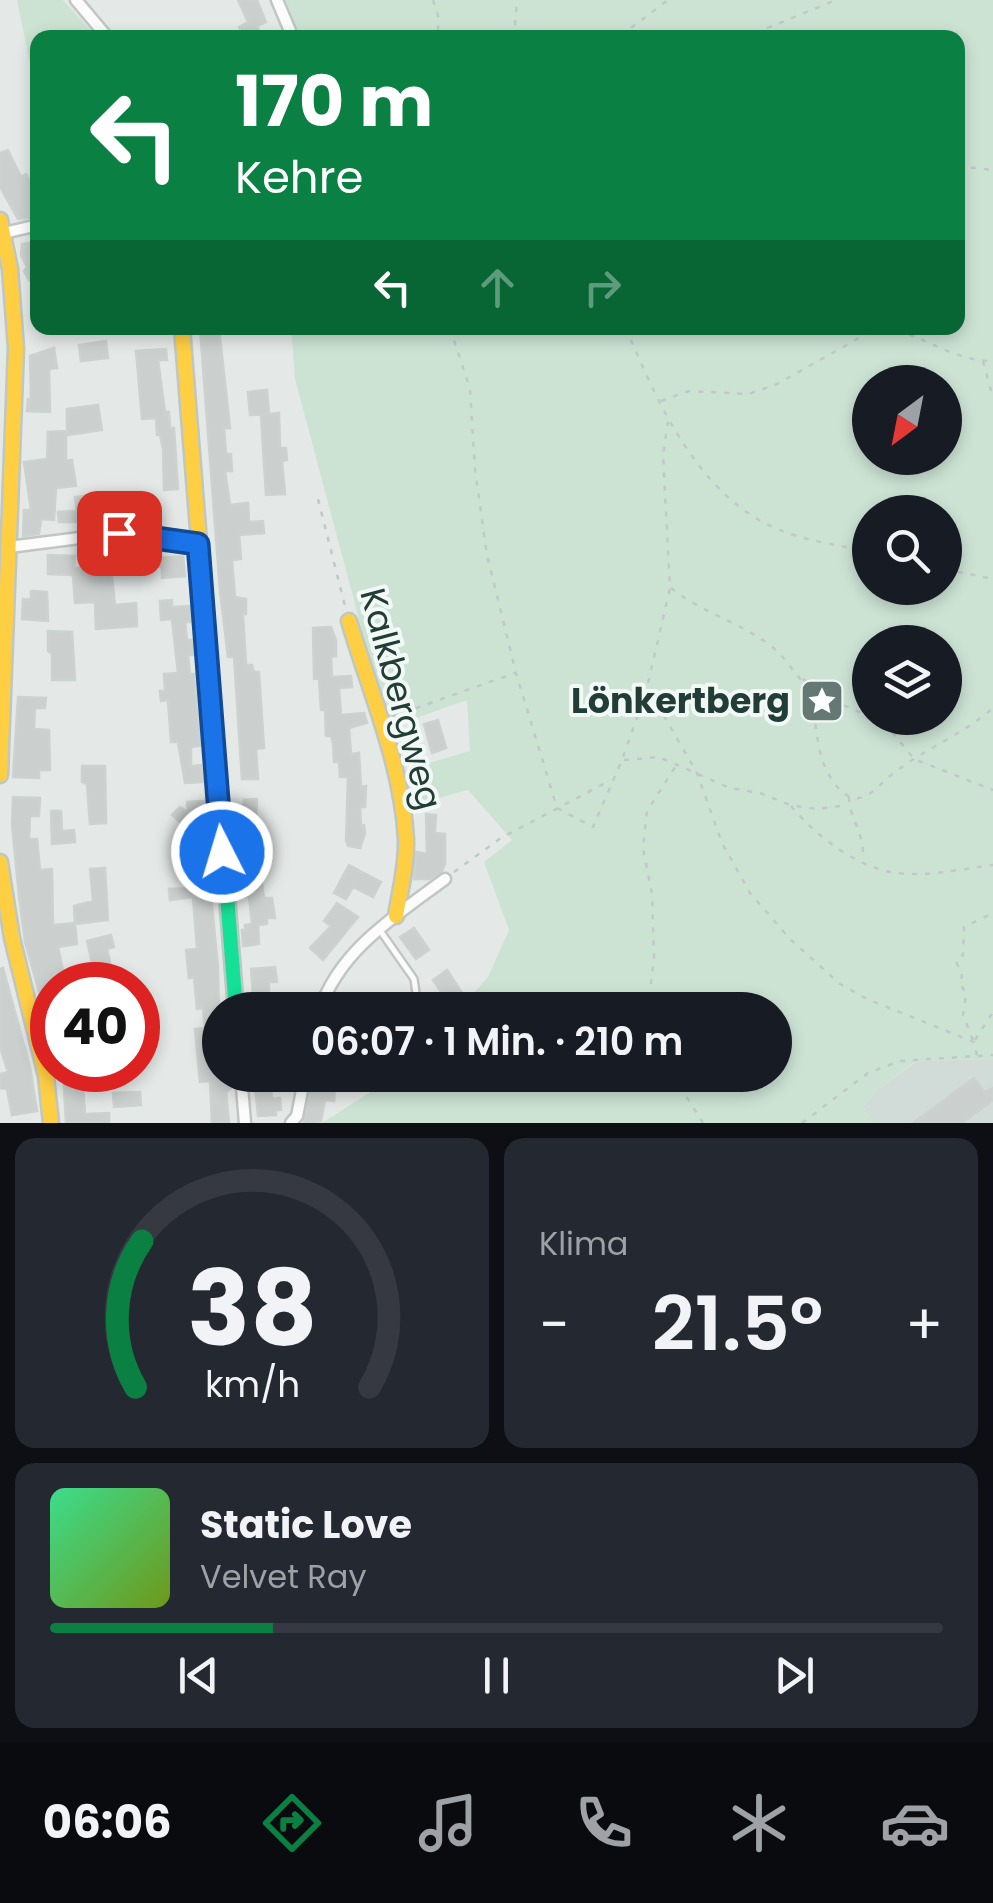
<!DOCTYPE html>
<html lang="de">
<head>
<meta charset="utf-8">
<style>
	:root { --surface:#171b24; --page:#242831; --text:#f1f3f6; --muted:#9ea1a6; --line:#363941; --accent:#0b8043 }
	body { margin:0; font-family:Poppins,sans-serif; background:var(--page); color:var(--text); height:100vh; display:flex; flex-direction:column; font-size:38px; white-space:nowrap }
	* { box-sizing:border-box; margin:0 }
	p { font-size:32px; color:var(--muted) }
	.icon { flex:none; width:55px; height:55px; fill:none; stroke:currentColor; stroke-width:2; stroke-linecap:round; stroke-linejoin:round }
	.map { position:relative; height:1123px; overflow:hidden }
	.drawer { display:flex; flex-direction:column; gap:15px; padding:15px; background:#0d0f14; flex:1 }
	.drawer>* { flex:none }
	.banner { position:absolute; left:30px; top:30px; width:935px; height:305px; border-radius:20px; box-shadow:0 5px 15px #0003; background:#0b8043; color:#fff; overflow:hidden }
	.needle { width:65px; rotate:212deg }
	.controls { position:absolute; left:852px; top:365px; display:grid; gap:20px }
	.controls a { display:grid; place-items:center; width:110px; height:110px; border-radius:50%; background:var(--surface); box-shadow:0 5px 15px #0003; font-size:50px }
	.speed { position:absolute; left:30px; top:962px; display:flex; gap:20px; font-size:50px; font-weight:700; text-align:center }
	.speed>* { display:grid; place-content:center; width:130px; height:130px; border-radius:50%; background:var(--surface); box-shadow:0 5px 15px #0003; line-height:1 }
	.speed .limit { border:15px solid #d22; background:#fff; color:#111 }
	.pin { position:absolute; display:grid; place-items:center; width:85px; height:85px; color:#fff; margin:-42px; border-radius:20px; box-shadow:0 5px 15px #0006 }
	.me { position:absolute; width:110px; margin:-55px; rotate:355deg; stroke-linejoin:round; filter:drop-shadow(0 0 8px #0008) }
	.turn { display:flex; align-items:center; gap:35px; height:210px; padding:0 40px; font-size:45px }
	.turn .icon { width:130px; height:130px; stroke-width:2.5 }
	.turn b { display:block; font-size:70px; line-height:85px }
	.lanes { display:flex; align-items:center; height:95px; padding:0 40px; background:#0003; justify-content:center; gap:50px; direction:ltr }
	.lanes .off { opacity:.35 }
	.big { font-size:75px; font-weight:600; line-height:1.1 }
	.drawer .tile { flex:1; display:flex; flex-direction:column; justify-content:center; gap:15px; min-width:0; padding:0 35px; border-radius:20px; background:var(--page) }
	.drawer .dial { align-items:center; gap:0 }
	.dial svg { height:260px; overflow:visible; fill:none; stroke:var(--line); stroke-width:7; stroke-linecap:round; text-anchor:middle }
	.dial text { fill:var(--text); stroke:none }
	.song { display:flex; align-items:center; gap:30px }
	.cover { width:120px; height:120px; border-radius:15px; background:linear-gradient(135deg,hsl(150 70% 55%),hsl(80 70% 35%)) }
	.played { height:10px; border-radius:5px; background:linear-gradient(90deg,var(--accent) 25%,var(--line) 25%) }
	.keys { display:flex; justify-content:space-around; direction:ltr }
	.heat { display:flex; justify-content:space-between; align-items:center; font-size:55px; direction:ltr }
	.drawer .tiles { flex:1; display:grid; gap:15px; grid-template-columns:1fr 1fr }
	.tile:last-child { grid-column:span 2 }
	.trip { position:absolute; left:202px; top:992px; width:590px; height:100px; border-radius:50px; background:var(--surface); box-shadow:0 5px 15px #0003; font-weight:600; line-height:100px; text-align:center }
	.menu { display:flex; height:160px; justify-content:space-around; align-items:center; background:#090b0e; color:var(--muted) }
	.menu .icon { width:70px; height:70px }
	.menu .active { color:var(--accent) }
	.menu b { font-size:45px; color:var(--text) }
	.map>svg:first-child { display:block }
</style>
</head>
<body>
<div class="map">
<svg width="993" height="1123" viewBox="0 0 993 1123">
	<rect width="100%" height="100%" fill="#e4e9e7"/>
	<!-- built -->
	<path fill="#d1dbd7" d="M 993,1059 L 993,1123 L 873,1123 L 863,1106 L 877,1090 L 917,1061 Z"/>
	<!-- green -->
	<path fill="#cce3d4" fill-rule="evenodd" d="M 17,0 L 63,0 L 97,37 L 38,38 L 37,98 Z
		M 285,0 L 993,0 L 993,1059 L 916,1061 L 877,1090 L 863,1106 L 873,1123 L 322,1123 L 375,1089 L 374,1084 L 389,1075 L 775,1075 L 775,1010 L 459,1010 L 488,977 L 509,930 L 484,862 L 512,840 L 468,790 L 409,806 L 401,771 L 470,751 L 467,700 L 388,728 L 295,379 L 291,328 L 958,328 L 958,38 L 300,37 ZM 870,382 L 945,382 L 945,458 L 870,458 ZM 870,512 L 945,512 L 945,588 L 870,588 ZM 870,642 L 945,642 L 945,718 L 870,718 Z"/>
	<!-- building -->
	<path fill="#cbd0ce" stroke="#ccd2d0" stroke-width="2.5" d="M 238,0 L 257,0 L 266,22 L 257,26 L 262,38 L 244,38 L 239,27 L 248,22 Z
		M 8,150 L 21,177 L 26,174 L 34,188 L 30,190 L 38,204 L 34,217 L 18,219 L 0,187 L 0,153 Z
		M 38,241 L 38,278 L 29,280 L 24,271 L 27,267 L 21,255 L 22,244 Z
		M 200,328 L 219,328 L 230,428 L 224,428 L 226,454 L 231,454 L 232,471 L 225,471 L 230,505 L 248,503 L 249,522 L 263,521 L 264,533 L 239,535 L 241,559 L 232,560 L 235,597 L 246,599 L 246,614 L 243,614 L 246,665 L 252,665 L 254,672 L 259,672 L 264,748 L 256,749 L 258,779 L 242,779 L 234,657 L 228,657 L 220,591 Z
		M 106,341 L 108,358 L 81,361 L 79,345 Z
		M 54,348 L 57,368 L 49,369 L 50,412 L 27,411 L 28,399 L 31,399 L 30,356 Z
		M 166,349 L 167,360 L 158,360 L 165,412 L 169,412 L 170,428 L 174,428 L 178,489 L 164,490 L 163,449 L 160,435 L 157,435 L 156,418 L 142,419 L 136,351 Z
		M 267,390 L 269,414 L 250,415 L 248,392 Z
		M 98,405 L 102,430 L 67,435 L 67,409 Z
		M 279,413 L 280,448 L 286,448 L 287,460 L 282,461 L 285,494 L 266,495 L 261,415 Z
		M 66,431 L 66,461 L 72,460 L 76,486 L 56,488 L 54,520 L 41,519 L 39,534 L 23,536 L 24,510 L 31,510 L 24,462 L 47,459 L 48,432 Z
		M 93,495 L 98,526 L 80,529 L 78,522 L 59,522 L 58,512 L 77,511 L 75,497 Z
		M 148,498 L 151,520 L 125,523 L 122,501 Z
		M 123,548 L 144,552 L 144,559 L 183,556 L 185,576 L 162,578 L 162,567 L 111,567 L 115,605 L 136,603 L 137,626 L 96,629 L 95,602 L 75,603 L 73,575 L 48,574 L 48,555 L 75,556 L 74,568 L 95,566 L 94,552 Z
		M 31,591 L 47,592 L 48,621 L 22,619 L 23,599 L 31,600 Z
		M 172,600 L 172,607 L 190,606 L 191,622 L 185,622 L 187,640 L 192,640 L 193,655 L 188,655 L 190,674 L 194,674 L 200,746 L 191,747 L 191,766 L 201,765 L 203,782 L 185,783 L 178,742 L 171,742 L 168,700 L 161,701 L 160,691 L 165,691 L 164,674 L 178,673 L 172,619 L 161,620 L 160,601 Z
		M 331,627 L 336,640 L 336,656 L 331,657 L 332,677 L 351,676 L 352,687 L 339,688 L 341,715 L 364,713 L 367,723 L 349,728 L 351,754 L 359,753 L 361,787 L 366,786 L 365,807 L 360,807 L 361,825 L 364,825 L 365,833 L 360,848 L 348,846 L 346,841 L 348,777 L 340,777 L 339,762 L 334,762 L 333,743 L 331,736 L 326,736 L 325,710 L 321,710 L 319,678 L 314,679 L 313,628 Z
		M 48,631 L 72,632 L 75,680 L 52,680 L 52,654 L 48,651 Z
		M 18,697 L 46,698 L 45,708 L 35,708 L 34,729 L 49,730 L 50,770 L 39,770 L 39,778 L 13,777 Z
		M 438,720 L 446,748 L 432,753 L 424,724 Z
		M 82,766 L 105,766 L 106,823 L 90,824 L 87,784 L 82,782 Z
		M 13,797 L 40,798 L 39,816 L 30,816 L 29,839 L 37,839 L 40,870 L 52,869 L 53,925 L 75,923 L 77,944 L 58,947 L 63,970 L 56,972 L 59,985 L 39,992 L 25,942 L 19,896 L 12,824 Z
		M 257,799 L 256,820 L 250,820 L 255,878 L 261,877 L 264,898 L 272,898 L 275,918 L 267,918 L 267,924 L 258,925 L 259,944 L 243,946 L 242,930 L 245,930 L 245,925 L 252,924 L 249,896 L 238,897 L 238,806 L 244,805 L 244,800 Z
		M 204,801 L 207,874 L 210,887 L 216,887 L 216,895 L 211,896 L 218,967 L 220,1076 L 225,1076 L 226,1085 L 231,1088 L 226,1092 L 229,1123 L 212,1123 L 210,1081 L 200,1082 L 195,1029 L 205,1028 L 203,1008 L 197,1009 L 194,977 L 189,978 L 186,950 L 197,949 L 193,897 L 170,900 L 169,889 L 194,888 L 189,838 L 185,839 L 184,826 L 172,815 L 180,807 L 188,813 L 187,802 Z
		M 51,811 L 61,811 L 62,831 L 74,830 L 75,842 L 52,844 Z
		M 426,814 L 436,815 L 435,833 L 445,834 L 445,864 L 442,871 L 430,879 L 414,879 L 416,852 L 427,854 Z
		M 349,865 L 381,882 L 373,897 L 353,887 L 346,899 L 334,893 Z
		M 105,868 L 108,920 L 75,924 L 74,906 L 93,901 L 90,869 Z
		M 337,903 L 358,917 L 323,960 L 310,948 L 331,926 L 324,921 Z
		M 414,928 L 429,950 L 416,959 L 400,937 Z
		M 111,935 L 114,947 L 107,949 L 113,976 L 110,976 L 110,985 L 97,985 L 87,941 Z
		M 275,967 L 277,982 L 269,982 L 269,1010 L 250,1010 L 248,996 L 253,995 L 251,969 Z
		M 3,968 L 30,1067 L 37,1111 L 12,1115 L 7,1089 L 0,1088 L 0,1074 L 8,1072 L 0,1047 L 0,969 Z
		M 447,970 L 462,993 L 448,1002 L 433,980 Z
		M 63,1070 L 82,1070 L 85,1114 L 109,1113 L 109,1123 L 66,1123 Z
		M 254,1075 L 270,1075 L 272,1099 L 280,1098 L 281,1110 L 276,1110 L 276,1115 L 258,1116 Z
		M 322,1075 L 336,1075 L 334,1101 L 325,1100 L 321,1121 L 304,1123 L 311,1088 L 319,1089 Z
		M 974,1078 L 984,1092 L 993,1088 L 993,1100 L 962,1123 L 913,1123 Z
		M 140,1092 L 141,1105 L 114,1107 L 113,1093 Z"/>
	<g fill="none" stroke-linecap="round" stroke-linejoin="round">
		<defs>
			<path id="lane" d="M 379,929 L 414,979 L 417,1000 L 422,1008"/>
			<path id="street" d="M 76,0 L 108,38
				M 277,0 L 293,38
				M 4,233 L 38,225
				M 9,547 L 119,533 L 197,544
				M 320,1010 C 339,950 397,915 445,879
				M 241,1075 L 245,1123
				M 291,1123 L 297,1116 L 305,1075"/>
			<path id="fast" d="M 214,730 L 236,1010"/>
			<path id="slow" d="M 0,220 L 10,269 L 16,348 L 0,775
				M 182,328 L 214,730
				M 349,621 C 370,692 402,765 406,839 C 407,865 400,891 396,916
				M 0,862 L 12,938 L 46,1076 L 51,1123"/>
		</defs>
		<!-- lane casing -->
		<use href="#lane" stroke="#c1c6c4" stroke-width="10"/>
		<!-- street casing -->
		<use href="#street" stroke="#c1c6c4" stroke-width="15"/>
		<!-- fast casing -->
		<use href="#fast" stroke="#bfc7c4" stroke-width="19"/>
		<!-- slow casing -->
		<use href="#slow" stroke="#bfc7c4" stroke-width="19"/>
		<!-- path -->
		<path stroke="#c1c9c6" stroke-width="2.5" stroke-dasharray="5 8" stroke-linecap="butt" d="M 433,0 L 438,15 L 438,38
			M 514,38 L 517,0
			M 623,38 L 632,27 L 668,0
			M 743,38 L 836,0
			M 958,166 L 993,170
			M 958,225 L 958,231
			M 958,236 L 958,241
			M 450,328 L 470,389 L 475,470 L 487,555 L 516,673 L 557,808 L 593,827 L 622,760 L 646,692 L 670,588 L 663,455 L 668,422
			M 626,328 C 656,400 697,493 773,527 C 803,541 839,545 870,552
			M 884,328 C 921,333 954,362 993,361
			M 983,361 L 993,398
			M 661,401 L 689,391 L 749,394 L 777,384 L 877,328
			M 318,499 L 346,610
			M 945,569 L 993,579
			M 671,588 C 702,613 740,622 771,646 C 781,654 789,665 797,675 C 818,699 813,734 823,762 C 828,776 843,801 859,798 C 872,796 881,783 890,776 C 922,750 962,735 993,708
			M 803,679 L 830,700 L 827,709 L 814,709
			M 648,695 L 660,709 L 697,773 L 722,843 L 750,893 L 790,939 L 840,984 L 867,999 L 974,1042 L 977,1056
			M 832,700 L 870,717
			M 391,717 L 515,673
			M 871,718 L 888,727 L 914,759 L 993,790
			M 624,760 L 659,757 L 730,788 L 760,793 L 790,805 L 817,809 L 848,805
			M 849,797 C 849,817 865,834 863,860
			M 791,806 C 816,836 857,868 897,873 C 929,877 962,869 993,865
			M 454,872 L 501,838 L 611,780
			M 648,1010 L 654,956 L 652,894 L 643,848 L 647,811 L 677,764
			M 973,1040 L 963,1015 L 966,994 L 960,983 L 962,976 L 956,961 L 963,955 L 964,927 L 993,913
			M 975,1040 L 993,1012
			M 673,1075 L 703,1123
			M 802,1123 L 868,1073 L 900,1061 L 993,1055"/>
		<!-- lane -->
		<use href="#lane" stroke="#fbfcfb" stroke-width="5"/>
		<!-- street -->
		<use href="#street" stroke="#fbfcfb" stroke-width="10"/>
		<!-- fast -->
		<use href="#fast" stroke="#16e098" stroke-width="14"/>
		<!-- slow -->
		<use href="#slow" stroke="#ffcf43" stroke-width="14"/>
	</g>
	<g fill="none" stroke-linecap="round" stroke-linejoin="round">
		<defs>
			<path id="route" d="M 119,533 L 198,544 L 222,852"/>
		</defs>
		<!-- route casing -->
		<use href="#route" stroke="#114b97" stroke-width="25"/>
		<!-- route -->
		<use href="#route" stroke="#1a73e8" stroke-width="18"/>
	</g>
	<!-- icons -->
	<defs>
		<symbol id="sight-square" viewBox="-11 -11 22 22"><rect x="-9" y="-9" width="18" height="18" rx="4" fill="#657974" stroke="#f2f8f5"/><path d="M0-6L1.8-2.2L6-1.7L2.9 1.2L3.7 5.4L0 3.3L-3.7 5.4L-2.9 1.2L-6-1.7L-1.8-2.2Z" fill="#fff"/></symbol>
	</defs>
	<g fill-rule="evenodd">
		<use href="#sight-square" x="797" y="676" width="50" height="50"/>
	</g>
	<g text-anchor="middle" stroke-width="8" stroke-linejoin="round" paint-order="stroke">
		<!-- street labels -->
		<g font-size="35" fill="#213d36" stroke="#f2f8f5">
			<text transform="translate(401 699) rotate(75)" y="12">Kalkbergweg</text>
		</g>
		<!-- poi labels -->
		<g font-size="35" font-weight="bold" fill="#213d36" stroke="#f2f8f5" text-anchor="end">
			<text x="790" y="713">Lönkertberg</text>
		</g>
	</g>
</svg>
<div class="controls">
<a><svg class="needle" viewBox="-14 -14 28 28"><path d="M0-13l5 13h-10z" fill="#e53935"/><path d="M0 13l5-13h-10z" fill="#9ea1a6"/></svg></a>
<a><svg class="icon" aria-label="search" viewBox="0 0 24 24"><circle cx="10" cy="10" r="6"/><path d="M15 15l6 6"/></svg></a>
<a><svg class="icon" aria-label="layers" viewBox="0 0 24 24"><path d="M12 4l9 5-9 5-9-5zM3 14l9 5 9-5"/></svg></a>
</div>
<div class="speed"><div class="limit">40</div></div>
<div class="pin" style="left:119px;top:533px;background:#d93025"><svg class="icon" aria-label="arrive" viewBox="0 0 24 24"><path d="M6 21V4h12l-3 4 3 4H6"/></svg></div>
<svg class="me" style="left:222px;top:852px" viewBox="-20 -20 40 40"><circle r="17" fill="#1a73e8" stroke="#fff" stroke-width="3"/><path d="M0-11L8 9 0 5-8 9z" fill="#fff"/></svg>
<div class="trip">06:07 · 1 Min. · 210 m</div>
<div class="banner">
<div class="turn"><svg class="icon" aria-label="left" viewBox="0 0 24 24"><path d="M17 20v-9H6M10 6l-5 5 5 5"/></svg><div><b>170 m</b>Kehre</div></div>
<div class="lanes"><svg class="icon" aria-label="left" viewBox="0 0 24 24"><path d="M17 20v-9H6M10 6l-5 5 5 5"/></svg><svg class="icon off" aria-label="ahead" viewBox="0 0 24 24"><path d="M12 20V5M6 11l6-6 6 6"/></svg><svg class="icon off" aria-label="right" viewBox="0 0 24 24"><path d="M7 20v-9h11M14 6l5 5-5 5"/></svg></div>
</div>
</div>
<section class="drawer">
<div class="tiles">
<div class="tile dial"><svg viewBox="0 0 100 80">
<path d="M14 69A42 42 0 1 1 86 69"/>
<path d="M14 69A42 42 0 0 1 16 24" stroke="#0b8043"/>
<text x="50" y="56" font-size="32" font-weight="700">38</text>
<text x="50" y="72" font-size="11">km/h</text>
</svg></div>
<div class="tile"><p>Klima</p>
<div class="heat"><a>−</a><b class="big">21.5°</b><a>+</a></div>
</div>
<div class="tile">
<div class="song"><i class="cover"></i><div><b>Static Love</b><p>Velvet Ray</p></div></div>
<div class="played"></div>
<div class="keys"><svg class="icon" aria-label="previous" viewBox="0 0 24 24"><path d="M18 5L8 12l10 7zM5 5v14"/></svg><svg class="icon" aria-label="pause" viewBox="0 0 24 24"><path d="M8 5v14M16 5v14"/></svg><svg class="icon" aria-label="next" viewBox="0 0 24 24"><path d="M6 5l10 7-10 7zM19 5v14"/></svg></div>
</div>
</div>
</section>
<nav class="menu">
<b>06:06</b>
<svg class="icon active" aria-label="directions" viewBox="0 0 24 24"><path d="M12 3l9 9-9 9-9-9zM9 14v-3h6M13 9l2 2-2 2"/></svg>
<svg class="icon" aria-label="music" viewBox="0 0 24 24"><path d="M9 18V5l10-2v13"/><circle cx="6" cy="18" r="3"/><circle cx="16" cy="16" r="3"/></svg>
<svg class="icon" aria-label="phone" viewBox="0 0 24 24"><path d="M5 4h4l2 5-3 2q2 4 5 5l2-3 5 2v4C11 20 4 13 5 4z"/></svg>
<svg class="icon" aria-label="climate" viewBox="0 0 24 24"><path d="M12 3v18M4 7l16 10M4 17L20 7"/></svg>
<svg class="icon" aria-label="car" viewBox="0 0 24 24"><path d="M5 17H2v-5l4-1 3-4h7l3 4 3 1v5h-3M9 17h6M6 11h13"/><circle cx="7" cy="17" r="2"/><circle cx="17" cy="17" r="2"/></svg>
</nav>
</body>
</html>
